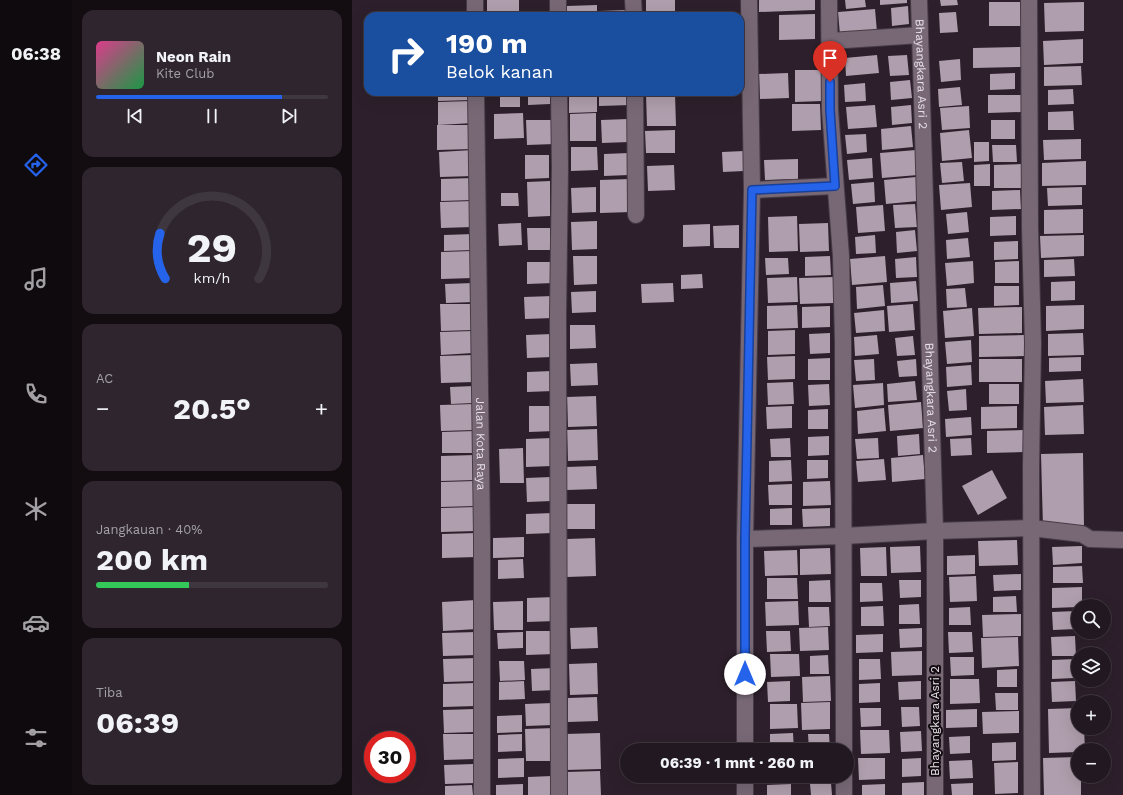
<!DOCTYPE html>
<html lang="id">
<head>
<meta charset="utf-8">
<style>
	:root { --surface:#221821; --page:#2e252e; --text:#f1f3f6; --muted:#a2a0a5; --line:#3f373f; --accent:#2563eb }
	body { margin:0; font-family:"Work Sans",sans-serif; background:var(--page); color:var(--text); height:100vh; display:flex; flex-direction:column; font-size:15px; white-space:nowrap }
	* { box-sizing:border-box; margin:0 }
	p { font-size:13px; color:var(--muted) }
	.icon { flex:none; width:22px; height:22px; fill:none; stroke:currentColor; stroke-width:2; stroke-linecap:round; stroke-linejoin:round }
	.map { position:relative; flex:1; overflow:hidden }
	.sheet { display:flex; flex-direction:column; gap:10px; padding:10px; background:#130d12; width:280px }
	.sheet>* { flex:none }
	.banner { position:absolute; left:12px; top:12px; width:380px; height:84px; border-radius:12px; box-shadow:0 4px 16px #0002,0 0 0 1px var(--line); background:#1a4fa0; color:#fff; overflow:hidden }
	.fabs { position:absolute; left:719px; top:599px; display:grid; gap:8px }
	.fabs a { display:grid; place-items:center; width:40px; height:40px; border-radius:50%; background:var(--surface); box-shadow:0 4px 16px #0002,0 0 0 1px var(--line); font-size:20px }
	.speed { position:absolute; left:12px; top:731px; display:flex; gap:8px; font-size:20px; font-weight:700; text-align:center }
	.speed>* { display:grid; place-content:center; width:52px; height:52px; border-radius:50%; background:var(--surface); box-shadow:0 4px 16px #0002,0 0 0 1px var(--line); line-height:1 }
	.speed .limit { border:6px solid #d22; background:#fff; color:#111 }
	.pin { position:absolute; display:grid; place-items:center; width:34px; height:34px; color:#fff; margin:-41px -17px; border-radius:50% 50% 50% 0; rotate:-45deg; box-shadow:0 0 4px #0007 }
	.pin .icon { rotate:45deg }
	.me { position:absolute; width:44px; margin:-22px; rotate:0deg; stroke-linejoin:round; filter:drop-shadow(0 0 3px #0008) }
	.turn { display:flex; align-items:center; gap:14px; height:84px; padding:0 16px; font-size:18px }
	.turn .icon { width:52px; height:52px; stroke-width:2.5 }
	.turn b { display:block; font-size:28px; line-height:34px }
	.big { font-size:30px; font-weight:700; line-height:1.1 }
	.sheet .tile { flex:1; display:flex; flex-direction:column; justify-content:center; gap:6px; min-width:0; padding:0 14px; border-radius:12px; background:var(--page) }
	.sheet .dial { align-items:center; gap:0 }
	.dial svg { height:104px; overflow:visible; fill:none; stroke:var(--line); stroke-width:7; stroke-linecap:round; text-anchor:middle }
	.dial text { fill:var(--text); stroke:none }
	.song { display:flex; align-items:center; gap:12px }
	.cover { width:48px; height:48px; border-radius:6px; background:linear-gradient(135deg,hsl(330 70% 55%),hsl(140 70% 35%)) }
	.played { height:4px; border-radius:2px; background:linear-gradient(90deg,var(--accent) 80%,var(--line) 80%) }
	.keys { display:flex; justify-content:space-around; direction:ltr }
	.heat { display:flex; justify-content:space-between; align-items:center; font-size:22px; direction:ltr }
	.charge { height:6px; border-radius:3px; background:linear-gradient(90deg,#34c759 40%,var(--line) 0) }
	.trip { position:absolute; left:268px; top:743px; width:234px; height:40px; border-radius:20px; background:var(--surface); box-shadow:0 4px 16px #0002,0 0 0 1px var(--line); font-weight:700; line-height:40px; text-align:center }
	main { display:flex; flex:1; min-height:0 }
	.dock { display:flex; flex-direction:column; width:72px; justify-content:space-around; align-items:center; background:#0e0a0d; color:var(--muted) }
	.dock .icon { width:28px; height:28px }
	.dock .active { color:var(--accent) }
	.dock b { font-size:18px; color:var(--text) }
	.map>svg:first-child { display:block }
</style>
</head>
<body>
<main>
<nav class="dock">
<b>06:38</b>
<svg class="icon active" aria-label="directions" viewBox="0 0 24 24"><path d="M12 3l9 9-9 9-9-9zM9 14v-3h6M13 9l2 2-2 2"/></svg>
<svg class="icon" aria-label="music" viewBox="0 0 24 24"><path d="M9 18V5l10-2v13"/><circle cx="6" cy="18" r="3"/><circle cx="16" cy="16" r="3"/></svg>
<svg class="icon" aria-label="phone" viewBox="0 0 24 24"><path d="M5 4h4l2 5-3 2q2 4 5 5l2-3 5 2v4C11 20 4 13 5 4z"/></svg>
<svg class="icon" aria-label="climate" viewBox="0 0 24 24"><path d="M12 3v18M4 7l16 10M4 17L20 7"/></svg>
<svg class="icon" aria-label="car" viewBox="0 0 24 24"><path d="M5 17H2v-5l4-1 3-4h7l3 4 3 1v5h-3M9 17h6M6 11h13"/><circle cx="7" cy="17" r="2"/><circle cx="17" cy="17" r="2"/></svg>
<svg class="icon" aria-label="filters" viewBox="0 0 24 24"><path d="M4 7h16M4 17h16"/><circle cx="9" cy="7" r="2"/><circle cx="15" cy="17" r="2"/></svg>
</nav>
<section class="sheet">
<div class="tile">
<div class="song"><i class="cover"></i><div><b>Neon Rain</b><p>Kite Club</p></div></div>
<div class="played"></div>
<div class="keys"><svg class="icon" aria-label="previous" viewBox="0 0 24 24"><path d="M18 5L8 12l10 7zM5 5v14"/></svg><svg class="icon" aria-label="pause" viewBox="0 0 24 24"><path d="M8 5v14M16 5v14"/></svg><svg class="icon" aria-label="next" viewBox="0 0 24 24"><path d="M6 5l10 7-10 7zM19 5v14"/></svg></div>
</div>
<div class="tile dial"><svg viewBox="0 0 100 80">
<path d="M14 69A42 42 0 1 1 86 69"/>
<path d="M14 69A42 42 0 0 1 10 34" stroke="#2563eb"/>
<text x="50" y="56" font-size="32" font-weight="700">29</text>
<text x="50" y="72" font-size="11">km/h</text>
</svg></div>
<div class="tile"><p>AC</p>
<div class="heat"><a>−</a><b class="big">20.5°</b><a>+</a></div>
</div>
<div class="tile"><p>Jangkauan · 40%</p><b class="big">200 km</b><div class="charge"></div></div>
<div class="tile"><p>Tiba</p><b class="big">06:39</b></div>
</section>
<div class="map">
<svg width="771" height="795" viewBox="0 0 771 795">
	<rect width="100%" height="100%" fill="#2d202c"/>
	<!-- building -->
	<path fill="#af9ead" d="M 135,0 L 167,0 L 167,16 L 135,16 Z
		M 294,0 L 323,0 L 323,16 L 294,16 Z
		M 407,0 L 463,0 L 463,10 L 407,12 Z
		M 493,0 L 513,0 L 514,7 L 494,9 Z
		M 528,0 L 555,0 L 555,3 L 528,5 Z
		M 588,0 L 605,0 L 606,5 L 589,6 Z
		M 637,2 L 668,2 L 669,26 L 637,26 Z
		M 732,2 L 732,31 L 693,32 L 692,3 Z
		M 245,5 L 245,16 L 215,16 L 215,6 Z
		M 556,6 L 557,24 L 540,26 L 539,8 Z
		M 523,9 L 525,32 L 488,35 L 486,12 Z
		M 277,10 L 277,16 L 247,16 L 247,11 Z
		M 604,12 L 606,32 L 588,33 L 587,13 Z
		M 463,14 L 463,39 L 427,40 L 427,15 Z
		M 731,39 L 731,63 L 692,65 L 691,41 Z
		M 670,47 L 670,67 L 621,68 L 621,48 Z
		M 525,55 L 527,73 L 494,76 L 493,58 Z
		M 555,55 L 557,75 L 538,76 L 536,56 Z
		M 608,59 L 609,80 L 589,82 L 587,61 Z
		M 729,66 L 730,85 L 692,86 L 692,67 Z
		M 443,70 L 469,70 L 470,101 L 443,102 Z
		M 436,73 L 437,98 L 408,99 L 407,74 Z
		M 663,73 L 663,89 L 638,90 L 638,74 Z
		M 558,80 L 560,98 L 539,100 L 538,82 Z
		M 513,83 L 514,101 L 493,102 L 492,85 Z
		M 608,87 L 610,105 L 587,107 L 586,89 Z
		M 721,89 L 722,104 L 696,105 L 696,90 Z
		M 86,92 L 120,92 L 120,100 L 86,101 Z
		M 168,92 L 168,107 L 148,107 L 148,93 Z
		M 176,92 L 198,92 L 198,104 L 176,105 Z
		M 217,92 L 245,92 L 245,112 L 217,113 Z
		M 247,92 L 278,92 L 279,105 L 247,106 Z
		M 294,94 L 323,94 L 324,126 L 295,126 Z
		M 636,95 L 669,95 L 669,112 L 636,113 Z
		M 120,101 L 121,123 L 86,125 L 86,102 Z
		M 440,104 L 468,104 L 469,130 L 440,131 Z
		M 523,105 L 525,127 L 496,129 L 494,107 Z
		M 559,105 L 560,123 L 540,125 L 539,107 Z
		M 617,106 L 618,128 L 590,130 L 588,108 Z
		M 721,111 L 722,130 L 696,130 L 696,112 Z
		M 171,113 L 172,138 L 142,139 L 142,114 Z
		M 244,113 L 244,141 L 218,141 L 218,114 Z
		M 276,119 L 277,142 L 250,143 L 249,120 Z
		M 174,120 L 202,120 L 203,144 L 175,145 Z
		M 639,120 L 663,120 L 663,139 L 639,139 Z
		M 85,125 L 120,125 L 121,149 L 85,150 Z
		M 559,126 L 561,147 L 530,150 L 529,129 Z
		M 323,130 L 323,153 L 294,153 L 293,131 Z
		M 617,130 L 620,158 L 590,161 L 588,133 Z
		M 514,134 L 515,152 L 495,154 L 493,135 Z
		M 729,139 L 729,159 L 692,160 L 691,140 Z
		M 622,142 L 637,142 L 637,161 L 622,162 Z
		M 640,145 L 664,145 L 665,162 L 641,162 Z
		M 219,147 L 245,147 L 246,170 L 219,171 Z
		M 121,150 L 122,176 L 88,177 L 87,152 Z
		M 564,150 L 566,175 L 530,178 L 528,153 Z
		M 392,151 L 392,171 L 371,172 L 370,152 Z
		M 277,153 L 277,175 L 252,176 L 252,154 Z
		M 173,155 L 197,155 L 197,178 L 173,179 Z
		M 520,158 L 521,178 L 497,180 L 495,160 Z
		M 446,159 L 446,179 L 413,180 L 412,160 Z
		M 734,161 L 734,185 L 690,186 L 690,163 Z
		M 610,162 L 612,181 L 590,183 L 588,163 Z
		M 638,164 L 638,186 L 622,186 L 622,165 Z
		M 670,164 L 671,188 L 642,188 L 642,165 Z
		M 322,165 L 323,190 L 296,191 L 295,166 Z
		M 564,177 L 566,201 L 534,204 L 532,180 Z
		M 121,178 L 122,200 L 89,201 L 89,179 Z
		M 278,179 L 279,212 L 248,213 L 248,180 Z
		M 198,181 L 198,216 L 176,217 L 175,182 Z
		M 522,182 L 523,202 L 501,204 L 499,184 Z
		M 618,183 L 620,207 L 589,210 L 587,185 Z
		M 244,187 L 244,212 L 220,213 L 219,188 Z
		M 730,187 L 730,205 L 696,206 L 695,188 Z
		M 668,190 L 669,209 L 640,210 L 640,191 Z
		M 149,193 L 166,193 L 167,206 L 149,206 Z
		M 121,201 L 121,227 L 89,228 L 88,202 Z
		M 563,204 L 565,227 L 543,228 L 541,205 Z
		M 531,205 L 533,231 L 506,233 L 504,207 Z
		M 731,209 L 731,233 L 692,234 L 692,210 Z
		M 615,212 L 617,232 L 596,234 L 594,214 Z
		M 445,216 L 446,251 L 417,252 L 416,217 Z
		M 664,216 L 664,235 L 638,236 L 638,217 Z
		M 245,221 L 245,249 L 220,250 L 219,222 Z
		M 169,223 L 170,245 L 147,246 L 146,224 Z
		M 476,223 L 477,251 L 448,252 L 447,224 Z
		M 358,224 L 358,246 L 331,247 L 331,225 Z
		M 387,225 L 387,248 L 362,248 L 361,226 Z
		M 175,228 L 198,228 L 198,250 L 176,250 Z
		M 563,230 L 565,251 L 545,253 L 544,232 Z
		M 121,234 L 121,250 L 92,251 L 92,235 Z
		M 523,235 L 524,253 L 504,254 L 503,237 Z
		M 732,235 L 732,256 L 689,258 L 688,236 Z
		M 616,238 L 618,257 L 595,259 L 594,240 Z
		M 666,241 L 666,259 L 642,260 L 642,242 Z
		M 120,251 L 121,278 L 89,279 L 89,252 Z
		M 221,256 L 245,256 L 245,284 L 222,285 Z
		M 478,256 L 479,275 L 453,276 L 453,257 Z
		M 533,256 L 535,282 L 500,285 L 498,259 Z
		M 564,257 L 565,277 L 544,278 L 543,259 Z
		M 413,258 L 436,258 L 437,274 L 414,275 Z
		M 722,259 L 723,276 L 692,277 L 692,260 Z
		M 621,261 L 622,283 L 595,286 L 593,263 Z
		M 667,261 L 667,283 L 643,283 L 643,262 Z
		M 175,262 L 201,262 L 202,283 L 175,284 Z
		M 350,274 L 351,288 L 329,289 L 329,275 Z
		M 445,277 L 446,302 L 416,303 L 415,278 Z
		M 482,277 L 482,303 L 448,304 L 447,278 Z
		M 564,281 L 566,301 L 539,303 L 538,283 Z
		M 723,281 L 723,300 L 699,301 L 699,282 Z
		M 121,283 L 122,302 L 94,303 L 93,284 Z
		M 321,283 L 322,302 L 290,303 L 289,284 Z
		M 531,285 L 533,306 L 505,309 L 504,287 Z
		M 642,286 L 667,286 L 667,305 L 642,306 Z
		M 613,288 L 615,307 L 595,308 L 594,289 Z
		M 244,291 L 244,312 L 220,313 L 219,292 Z
		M 201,296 L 201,318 L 173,319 L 172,297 Z
		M 88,304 L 121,304 L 122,330 L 89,331 Z
		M 561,304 L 563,330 L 537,332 L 535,306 Z
		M 445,305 L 446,328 L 415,329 L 415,306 Z
		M 732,305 L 732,329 L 694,331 L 694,306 Z
		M 478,306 L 478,327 L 450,328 L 450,307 Z
		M 670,307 L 670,333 L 627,334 L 626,308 Z
		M 620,308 L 622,336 L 593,338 L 591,311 Z
		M 532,310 L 533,331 L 504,333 L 502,313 Z
		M 218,325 L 243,325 L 244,348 L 218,349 Z
		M 443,330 L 443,354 L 416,355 L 416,331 Z
		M 121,331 L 121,353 L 89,355 L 88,332 Z
		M 478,333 L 478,353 L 458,354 L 457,334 Z
		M 731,333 L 732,355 L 696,356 L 696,334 Z
		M 200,334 L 200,357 L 175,358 L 174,335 Z
		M 525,335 L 527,354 L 503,356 L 502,337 Z
		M 672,335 L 672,356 L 627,357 L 627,336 Z
		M 561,336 L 563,355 L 545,356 L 543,338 Z
		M 619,340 L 620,362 L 595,364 L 593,342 Z
		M 121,355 L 122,382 L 89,383 L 88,356 Z
		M 443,356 L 443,379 L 416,380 L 415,357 Z
		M 729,357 L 729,371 L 697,372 L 697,358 Z
		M 478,358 L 478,380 L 456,380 L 456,359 Z
		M 522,359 L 523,380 L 504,381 L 502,360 Z
		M 564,359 L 565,376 L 547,377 L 545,361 Z
		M 627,359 L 670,359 L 670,382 L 627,382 Z
		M 245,363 L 246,385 L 219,386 L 218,364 Z
		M 619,365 L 620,385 L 595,387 L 594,367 Z
		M 200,371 L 201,391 L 175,392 L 175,372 Z
		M 731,379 L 732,402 L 694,403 L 693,381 Z
		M 563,381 L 565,400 L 536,402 L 535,384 Z
		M 441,382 L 442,404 L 416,405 L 415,383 Z
		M 531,383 L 532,405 L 503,408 L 501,385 Z
		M 477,384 L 478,405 L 457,406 L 456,385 Z
		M 637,384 L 667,384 L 667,404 L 637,404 Z
		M 122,386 L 122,403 L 99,404 L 98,387 Z
		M 614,389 L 615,410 L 597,411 L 595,391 Z
		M 244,396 L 245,426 L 216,427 L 215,397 Z
		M 569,402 L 571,428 L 538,431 L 536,405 Z
		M 123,404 L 123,430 L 89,431 L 88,405 Z
		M 731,405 L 732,434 L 693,435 L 692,407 Z
		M 177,406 L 203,406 L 203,431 L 177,432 Z
		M 440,406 L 440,428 L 415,429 L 414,407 Z
		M 665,406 L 665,428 L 629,429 L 629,407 Z
		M 532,408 L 534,431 L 506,434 L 505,411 Z
		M 476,409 L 476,429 L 456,429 L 456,410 Z
		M 619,417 L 620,435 L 594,437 L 593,419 Z
		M 245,429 L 246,460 L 216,461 L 215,430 Z
		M 672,430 L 672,452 L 635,453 L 635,431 Z
		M 123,431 L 124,453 L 90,453 L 90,432 Z
		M 567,434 L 568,454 L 546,456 L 545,436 Z
		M 477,436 L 477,455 L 456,456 L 456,437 Z
		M 200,438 L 200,466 L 174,467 L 174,439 Z
		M 438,438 L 439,457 L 419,457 L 418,439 Z
		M 526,438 L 527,458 L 505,459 L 503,439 Z
		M 619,438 L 620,455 L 599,456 L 598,439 Z
		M 171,448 L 172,483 L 148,483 L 147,449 Z
		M 731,453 L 732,527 L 691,528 L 689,454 Z
		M 123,455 L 124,480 L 89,481 L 89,456 Z
		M 571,455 L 573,479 L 540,482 L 539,458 Z
		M 532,459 L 534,480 L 506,482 L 504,461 Z
		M 439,460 L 440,481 L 417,482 L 417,461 Z
		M 455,460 L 476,460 L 476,478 L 455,479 Z
		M 244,466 L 245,489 L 215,490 L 214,467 Z
		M 640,470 L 655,498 L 626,515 L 610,486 Z
		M 199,477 L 200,501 L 175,502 L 174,478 Z
		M 124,481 L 124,506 L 89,507 L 89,482 Z
		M 478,481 L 479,505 L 451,506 L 451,482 Z
		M 440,484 L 440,505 L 417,505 L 416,485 Z
		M 214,504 L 243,504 L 243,529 L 215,529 Z
		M 124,507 L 125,531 L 89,532 L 89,508 Z
		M 440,508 L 440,525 L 418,525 L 418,509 Z
		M 478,508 L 478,526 L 451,527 L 450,509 Z
		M 201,513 L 201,533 L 174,534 L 174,514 Z
		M 125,533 L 125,557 L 90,558 L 90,534 Z
		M 172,537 L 172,557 L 141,558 L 141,538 Z
		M 243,538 L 244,576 L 215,577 L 215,539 Z
		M 665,540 L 666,565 L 627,566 L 626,541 Z
		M 568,546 L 569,572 L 539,573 L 538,547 Z
		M 730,546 L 730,563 L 701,565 L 700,547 Z
		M 534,547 L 535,576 L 509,576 L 508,548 Z
		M 478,548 L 479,574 L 448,575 L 448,549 Z
		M 445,550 L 446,575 L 413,576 L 412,551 Z
		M 623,555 L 623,574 L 595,575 L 595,556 Z
		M 171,559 L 172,578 L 146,579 L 146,560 Z
		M 730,566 L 731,583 L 701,583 L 701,567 Z
		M 669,574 L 669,590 L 642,591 L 641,575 Z
		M 624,576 L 625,601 L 598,602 L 597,577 Z
		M 415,578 L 445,578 L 446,599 L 415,599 Z
		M 478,580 L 479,602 L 457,602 L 457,581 Z
		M 547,580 L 569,580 L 569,597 L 548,598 Z
		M 508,583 L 530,583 L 531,601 L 508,602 Z
		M 730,587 L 730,606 L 726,606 L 726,607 L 700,608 L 700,588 Z
		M 664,596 L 665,612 L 641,612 L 641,597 Z
		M 203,597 L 204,621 L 175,622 L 175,598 Z
		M 124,600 L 125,629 L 91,631 L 90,602 Z
		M 171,601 L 171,630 L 142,630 L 141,602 Z
		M 446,601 L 447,625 L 414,626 L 413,602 Z
		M 567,604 L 568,624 L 547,624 L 547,605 Z
		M 531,606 L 532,626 L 509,626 L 509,607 Z
		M 456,607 L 477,607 L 478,626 L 457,627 Z
		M 618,607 L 619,625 L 597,625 L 597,608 Z
		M 724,611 L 724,629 L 701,630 L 700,612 Z
		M 669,614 L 669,636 L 631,637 L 630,615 Z
		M 245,627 L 246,648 L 219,649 L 218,628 Z
		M 476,627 L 477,650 L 448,651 L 447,628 Z
		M 570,628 L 570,647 L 548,648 L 547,629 Z
		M 174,631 L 202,631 L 203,654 L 174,655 Z
		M 414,631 L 438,631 L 439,651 L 415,652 Z
		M 125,632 L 125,655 L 91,656 L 90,633 Z
		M 171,632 L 171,648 L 146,649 L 145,633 Z
		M 596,632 L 620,632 L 621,652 L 597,653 Z
		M 531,634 L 531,652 L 504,653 L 504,635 Z
		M 723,636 L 724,656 L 700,656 L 699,637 Z
		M 666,637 L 667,666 L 630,668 L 629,638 Z
		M 570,651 L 570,675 L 540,676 L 539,652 Z
		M 418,654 L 447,654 L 448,676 L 419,677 Z
		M 476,655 L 477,674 L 458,674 L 458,656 Z
		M 598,657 L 622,657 L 622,675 L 599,676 Z
		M 125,658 L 126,681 L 92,682 L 91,659 Z
		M 507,659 L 528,659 L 529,679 L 507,680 Z
		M 723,659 L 723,678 L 700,679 L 700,660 Z
		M 147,661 L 172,661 L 173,680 L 148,681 Z
		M 245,663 L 246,694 L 218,695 L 217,664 Z
		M 203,668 L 204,690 L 180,691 L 179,669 Z
		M 665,669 L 665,687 L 645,687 L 645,670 Z
		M 478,676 L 479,701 L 451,702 L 450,677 Z
		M 598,679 L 627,679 L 628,703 L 598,704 Z
		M 172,681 L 173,699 L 147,700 L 147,682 Z
		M 438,681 L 438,701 L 416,702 L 415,682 Z
		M 569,681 L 569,699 L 547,700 L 546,682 Z
		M 723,681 L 724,701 L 700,702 L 699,682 Z
		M 123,683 L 124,706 L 91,707 L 91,684 Z
		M 528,683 L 528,702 L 507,703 L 507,684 Z
		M 643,693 L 666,693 L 666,710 L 644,710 Z
		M 245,697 L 246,721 L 216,722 L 216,698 Z
		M 478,702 L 478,729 L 450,730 L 449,703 Z
		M 200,703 L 201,725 L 174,726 L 173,704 Z
		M 418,704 L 445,704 L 446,728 L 418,729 Z
		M 549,707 L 567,707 L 568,726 L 550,727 Z
		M 508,708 L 529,708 L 529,726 L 509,727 Z
		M 726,708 L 726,728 L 732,728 L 733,750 L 726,750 L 726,752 L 697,753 L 696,709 Z
		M 123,709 L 123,732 L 92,733 L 91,710 Z
		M 625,709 L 625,727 L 594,728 L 594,710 Z
		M 667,711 L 667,733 L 631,734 L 630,712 Z
		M 170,715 L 170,732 L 145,733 L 145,716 Z
		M 203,728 L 204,761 L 174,761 L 173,729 Z
		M 508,730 L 537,730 L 538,753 L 509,754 Z
		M 569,731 L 570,751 L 549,752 L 548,732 Z
		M 248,733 L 249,769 L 214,770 L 213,734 Z
		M 441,733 L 442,750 L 418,750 L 418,734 Z
		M 91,734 L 123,734 L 123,759 L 92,760 Z
		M 170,734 L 170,751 L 146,752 L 146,735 Z
		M 456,734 L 477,734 L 478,750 L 457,750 Z
		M 618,736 L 618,753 L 598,754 L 597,737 Z
		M 664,742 L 664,760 L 640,761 L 640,743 Z
		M 726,757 L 726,776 L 729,776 L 729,795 L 692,795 L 691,758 Z
		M 172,758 L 172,777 L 146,778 L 146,759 Z
		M 506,758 L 533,758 L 533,779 L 507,780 Z
		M 569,758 L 569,776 L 550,777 L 550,759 Z
		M 620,760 L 621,778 L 598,779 L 597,761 Z
		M 666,762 L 666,793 L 643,794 L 642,763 Z
		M 122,764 L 123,783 L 93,784 L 92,765 Z
		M 248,771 L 249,795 L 215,795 L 214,772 Z
		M 200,776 L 200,795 L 176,795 L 176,777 Z
		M 417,776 L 439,776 L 439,779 L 417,780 Z
		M 459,776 L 478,776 L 478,778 L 459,779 Z
		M 572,782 L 572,795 L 550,795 L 550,783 Z
		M 479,783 L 480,795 L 459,795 L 458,784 Z
		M 621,783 L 621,795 L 600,795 L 599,784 Z
		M 171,784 L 171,795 L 144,795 L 144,785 Z
		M 439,784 L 439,795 L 415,795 L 415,785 Z
		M 533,784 L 533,795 L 510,795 L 510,785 Z
		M 120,785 L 121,795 L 93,795 L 93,786 Z"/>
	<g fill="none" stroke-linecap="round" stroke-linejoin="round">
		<defs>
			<g id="street">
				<path d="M 123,0 L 123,16"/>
				<path d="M 206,0 L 206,16"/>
				<path d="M 281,0 L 282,16"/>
				<path d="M 477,0 L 478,110 L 489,256 L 491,342 L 492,750"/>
				<path id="s1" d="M 567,0 L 583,531 L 583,795"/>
				<path d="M 677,0 L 678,228 L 681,343 L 679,467 L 680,795"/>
				<path d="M 478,41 L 568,35"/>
				<path id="s2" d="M 124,92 L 130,538 L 130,795"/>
				<path d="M 207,92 L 208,167 L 206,315 L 207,795"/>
				<path d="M 283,92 L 284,215"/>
				<path d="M 400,190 L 483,186"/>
				<path d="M 393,539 L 491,536 L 583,531 L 679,528 L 730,534 L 738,539 L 771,540"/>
				<path d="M 393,750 L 393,539 L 400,190 L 397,0"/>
				<path d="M 393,776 L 393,795"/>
				<path d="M 492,795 L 492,776"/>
			</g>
		</defs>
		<!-- street casing -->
		<use href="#street" stroke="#473c46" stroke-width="18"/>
		<!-- street -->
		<use href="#street" stroke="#786876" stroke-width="16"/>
	</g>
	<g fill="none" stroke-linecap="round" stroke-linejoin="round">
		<defs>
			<path id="route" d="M 393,674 L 393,538 L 400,190 L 483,186 L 478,110 L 478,82"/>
		</defs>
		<!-- route casing -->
		<use href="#route" stroke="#184099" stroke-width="10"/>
		<!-- route -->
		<use href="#route" stroke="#2563eb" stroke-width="7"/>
	</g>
	<g text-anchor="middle" stroke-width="4" stroke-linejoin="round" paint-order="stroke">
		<!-- street labels -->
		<g font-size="12" fill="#e7dee6" stroke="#120c11">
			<text dy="4" stroke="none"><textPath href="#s1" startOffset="74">Bhayangkara Asri 2</textPath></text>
			<text dy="4" stroke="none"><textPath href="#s1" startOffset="398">Bhayangkara Asri 2</textPath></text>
			<text dy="4" stroke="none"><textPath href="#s2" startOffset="352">Jalan Kota Raya</textPath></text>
			<text transform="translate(583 721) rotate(-90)" y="4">Bhayangkara Asri 2</text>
		</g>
	</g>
</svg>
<div class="fabs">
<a><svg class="icon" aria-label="search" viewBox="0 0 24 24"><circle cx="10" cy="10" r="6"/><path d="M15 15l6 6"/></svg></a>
<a><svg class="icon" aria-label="layers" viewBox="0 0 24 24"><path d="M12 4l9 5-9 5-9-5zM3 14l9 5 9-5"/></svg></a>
<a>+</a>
<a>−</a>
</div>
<div class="speed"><div class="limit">30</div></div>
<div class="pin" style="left:478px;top:82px;background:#d93025"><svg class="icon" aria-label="arrive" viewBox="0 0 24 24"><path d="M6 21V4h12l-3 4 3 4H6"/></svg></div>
<svg class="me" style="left:393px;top:674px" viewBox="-20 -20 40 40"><circle r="19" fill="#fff"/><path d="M0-13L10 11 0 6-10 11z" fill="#2563eb"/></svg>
<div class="trip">06:39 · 1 mnt · 260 m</div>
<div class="banner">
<div class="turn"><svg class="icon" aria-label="right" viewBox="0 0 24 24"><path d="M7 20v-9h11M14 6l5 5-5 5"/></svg><div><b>190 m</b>Belok kanan</div></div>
</div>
</div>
</main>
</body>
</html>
